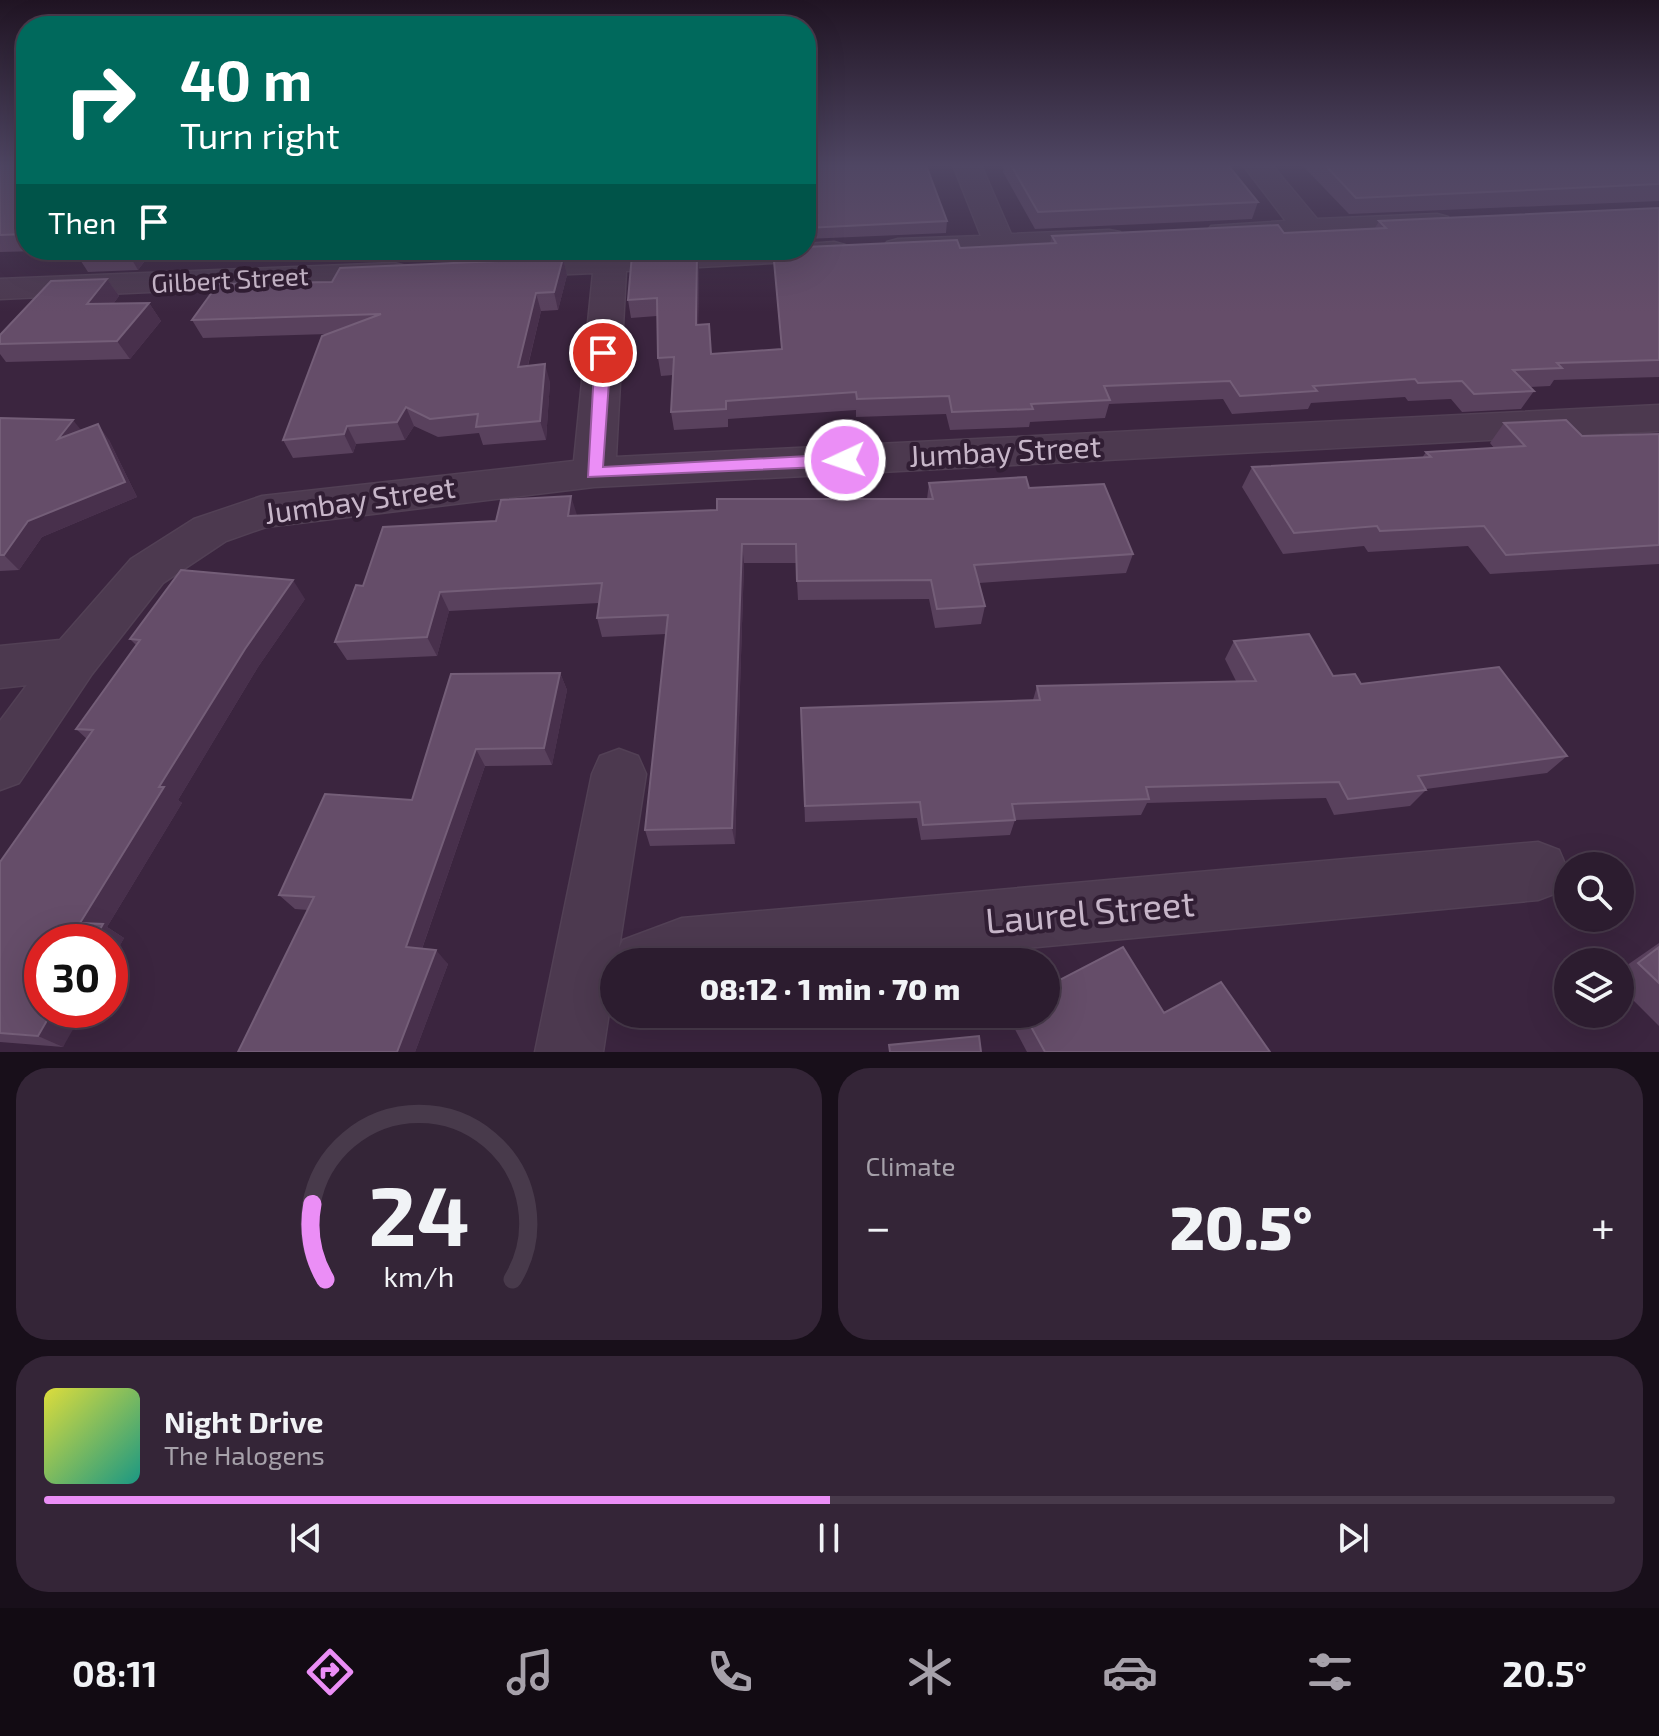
<!DOCTYPE html>
<html lang="en">
<head>
<meta charset="utf-8">
<style>
	:root { --surface:#2c1c2f; --page:#342537; --text:#f1f3f6; --muted:#a6a1aa; --line:#483a4b; --accent:#eb8ef6 }
	body { margin:0; font-family:"Exo 2",sans-serif; background:var(--page); color:var(--text); height:100vh; display:flex; flex-direction:column; font-size:30px; white-space:nowrap }
	* { box-sizing:border-box; margin:0 }
	p { font-size:26px; color:var(--muted) }
	.icon { flex:none; width:44px; height:44px; fill:none; stroke:currentColor; stroke-width:2; stroke-linecap:round; stroke-linejoin:round }
	.map { position:relative; height:1052px; overflow:hidden }
	.panel { display:flex; flex-direction:column; gap:16px; padding:16px; background:#180f1a; flex:1 }
	.panel>* { flex:none }
	.hud { position:absolute; left:16px; top:16px; width:800px; height:244px; border-radius:32px; box-shadow:0 8px 32px #0002,0 0 0 2px var(--line); background:#00695c; color:#fff; overflow:hidden }
	.fabs { position:absolute; left:1554px; top:852px; display:grid; gap:16px }
	.fabs a { display:grid; place-items:center; width:80px; height:80px; border-radius:50%; background:var(--surface); box-shadow:0 8px 32px #0002,0 0 0 2px var(--line); font-size:40px }
	.speed { position:absolute; left:24px; top:924px; display:flex; gap:16px; font-size:40px; font-weight:700; text-align:center }
	.speed>* { display:grid; place-content:center; width:104px; height:104px; border-radius:50%; background:var(--surface); box-shadow:0 8px 32px #0002,0 0 0 2px var(--line); line-height:1 }
	.speed .limit { border:12px solid #d22; background:#fff; color:#111 }
	.pin { position:absolute; display:grid; place-items:center; width:68px; height:68px; color:#fff; margin:-34px; border:4px solid #fff; border-radius:50%; box-shadow:0 2px 8px #0007 }
	.me { position:absolute; width:88px; margin:-44px; rotate:267deg; stroke-linejoin:round; filter:drop-shadow(0 0 6px #0008) }
	.turn { display:flex; align-items:center; gap:28px; height:168px; padding:0 32px; font-size:36px }
	.turn .icon { width:104px; height:104px; stroke-width:2.5 }
	.turn b { display:block; font-size:56px; line-height:68px }
	.then { display:flex; align-items:center; height:76px; padding:0 32px; background:#0003; gap:16px; font-size:30px }
	.big { font-size:60px; font-weight:800; line-height:1.1 }
	.panel .widget { flex:1; display:flex; flex-direction:column; justify-content:center; gap:12px; min-width:0; padding:0 28px; border-radius:32px; background:var(--page) }
	.panel .dial { align-items:center; gap:0 }
	.dial svg { height:208px; overflow:visible; fill:none; stroke:var(--line); stroke-width:7; stroke-linecap:round; text-anchor:middle }
	.dial text { fill:var(--text); stroke:none }
	.song { display:flex; align-items:center; gap:24px }
	.cover { width:96px; height:96px; border-radius:12px; background:linear-gradient(135deg,hsl(60 70% 55%),hsl(170 70% 35%)) }
	.played { height:8px; border-radius:4px; background:linear-gradient(90deg,var(--accent) 50%,var(--line) 50%) }
	.keys { display:flex; justify-content:space-around; direction:ltr }
	.heat { display:flex; justify-content:space-between; align-items:center; font-size:44px; direction:ltr }
	.panel .tiles { flex:1; display:grid; gap:16px; grid-template-columns:1fr 1fr }
	.widget:last-child { grid-column:span 2 }
	.trip { position:absolute; left:600px; top:948px; width:460px; height:80px; border-radius:40px; background:var(--surface); box-shadow:0 8px 32px #0002,0 0 0 2px var(--line); font-weight:800; line-height:80px; text-align:center }
	.tabs { display:flex; height:128px; justify-content:space-around; align-items:center; background:#120b13; color:var(--muted) }
	.tabs .icon { width:56px; height:56px }
	.tabs .active { color:var(--accent) }
	.tabs b { font-size:36px; color:var(--text) }
	.map>svg:first-child { display:block }
</style>
</head>
<body>
<div class="map">
<svg width="1659" height="1052" viewBox="0 0 1659 1052">
	<rect width="100%" height="100%" fill="#3b253f"/>
	<g fill="none" stroke-linecap="round" stroke-linejoin="round">
		<defs>
			<path id="minor" d="M 953,165 L 981,165 L 1011,234 L 1109,230 L 1120,232 L 1125,239 L 1120,246 L 1109,248 L 898,259 L 887,256 L 882,249 L 887,242 L 898,239 L 981,236 Z
				M 1243,165 L 1272,165 L 1317,219 L 1437,214 L 1448,217 L 1452,223 L 1448,229 L 1437,232 L 1222,242 L 1211,240 L 1206,233 L 1211,226 L 1286,221 Z
				M 834,242 L 845,245 L 850,252 L 845,259 L 626,271 L 616,457 L 1659,405 L 1659,431 L 594,487 L 266,527 L 226,541 L 163,583 L 92,674 L 19,783 L 0,790 L 0,721 L 27,685 L 0,688 L 0,646 L 60,640 L 131,559 L 194,519 L 262,496 L 574,461 L 593,273 L 507,277 L 495,274 L 491,267 L 495,260 L 667,250 L 806,250 L 806,244 Z
				M 394,263 L 406,266 L 410,273 L 406,280 L 0,299 L 0,279 Z
				M 619,749 L 638,756 L 646,774 L 619,948 L 623,940 L 682,918 L 1538,842 L 1559,850 L 1568,871 L 1559,892 L 1538,900 L 878,962 L 614,962 L 614,1004 L 610,1006 L 603,1052 L 535,1052 L 592,774 L 600,756 Z"/>
		</defs>
		<!-- minor casing -->
		<use href="#minor" stroke="#524055" stroke-width="3"/>
		<!-- minor -->
		<use href="#minor" fill="#4c394f" fill-rule="evenodd"/>
	</g>
	<!-- wall -->
	<path fill="#59415d" d="M 0,165 L 26,165 L 26,250 L 81,250 L 0,252 Z
		M 806,165 L 947,221 L 946,233 L 806,239 Z
		M 1004,165 L 1228,165 L 1258,202 L 1252,219 L 1035,229 L 1003,172 Z
		M 1302,165 L 1659,165 L 1659,201 L 1349,214 Z
		M 1659,208 L 1659,377 L 1554,380 L 1550,386 L 1530,387 L 1534,391 L 1521,409 L 1462,412 L 1451,399 L 1408,401 L 1405,397 L 1311,403 L 1308,409 L 1232,414 L 1223,399 L 1109,404 L 1105,418 L 1030,422 L 1029,427 L 950,430 L 946,414 L 856,417 L 856,410 L 728,419 L 728,427 L 674,430 L 671,412 L 673,375 L 661,376 L 658,358 L 657,316 L 631,318 L 628,300 L 699,270 L 698,325 L 712,354 L 782,349 L 773,250 L 960,248 L 1050,243 L 1052,236 L 1284,233 L 1375,228 L 1379,221 Z
		M 81,250 L 153,250 L 138,270 L 88,272 L 77,255 Z
		M 356,250 L 567,250 L 360,259 Z
		M 563,258 L 567,275 L 558,310 L 541,311 L 528,366 L 550,382 L 546,440 L 483,445 L 479,433 L 438,437 L 414,426 L 405,440 L 356,444 L 353,453 L 293,458 L 283,440 L 328,334 L 203,338 L 192,320 L 332,282 Z
		M 107,279 L 119,296 L 113,304 L 149,303 L 161,321 L 130,359 L 6,362 L 0,354 L 0,335 Z
		M 0,418 L 82,430 L 109,440 L 137,497 L 42,537 L 19,570 L 0,571 Z
		M 1504,423 L 1582,436 L 1659,434 L 1659,564 L 1490,574 L 1468,546 L 1368,552 L 1364,546 L 1283,554 L 1242,487 L 1252,467 L 1422,458 L 1426,452 L 1494,448 L 1490,443 Z
		M 929,483 L 1029,488 L 1133,554 L 1126,573 L 979,583 L 985,606 L 981,624 L 935,628 L 929,599 L 798,600 L 796,563 L 744,563 L 735,844 L 650,846 L 645,830 L 666,634 L 602,637 L 597,618 L 599,603 L 449,611 L 437,656 L 347,660 L 335,642 L 363,586 L 577,516 L 717,510 L 927,499 Z
		M 305,599 L 258,667 L 178,800 L 182,803 L 107,927 L 124,938 L 110,963 L 110,942 L 63,1047 L 0,1042 L 0,862 L 87,739 L 76,729 L 136,645 L 130,639 Z
		M 1234,641 L 1333,676 L 1361,684 L 1567,756 L 1547,773 L 1426,789 L 1426,790 L 1410,806 L 1334,815 L 1326,798 L 1147,803 L 1141,815 L 1015,820 L 1010,835 L 921,840 L 917,818 L 805,822 L 801,708 L 1033,700 L 1037,686 L 1236,681 L 1225,659 Z
		M 560,673 L 567,690 L 552,765 L 485,766 L 422,949 L 448,964 L 415,1052 L 238,1052 L 308,910 L 295,909 L 279,895 L 412,800 Z
		M 1659,943 L 1659,1026 L 1620,987 L 1620,970 Z
		M 1164,1013 L 1270,1052 L 1027,1052 L 1009,1018 L 1011,1014 Z"/>
	<!-- shaded-wall -->
	<path fill="#48304c" d="M 130,250 L 153,250 L 138,270 L 128,253 Z
		M 697,252 L 699,270 L 698,343 L 696,325 Z
		M 563,258 L 567,275 L 558,310 L 554,292 Z
		M 107,279 L 119,296 L 100,322 L 87,304 Z
		M 536,293 L 541,311 L 523,385 L 518,367 Z
		M 149,303 L 161,321 L 130,359 L 117,341 Z
		M 545,364 L 550,382 L 546,440 L 540,421 Z
		M 406,407 L 414,426 L 405,440 L 397,422 Z
		M 73,420 L 85,435 L 58,439 Z
		M 98,424 L 109,440 L 137,497 L 42,537 L 19,570 L 4,555 Z
		M 347,426 L 356,444 L 353,453 L 344,434 Z
		M 571,496 L 577,515 L 568,516 Z
		M 742,544 L 744,563 L 735,844 L 732,828 Z
		M 293,580 L 305,599 L 258,667 L 178,800 L 182,803 L 107,927 L 124,938 L 110,963 L 110,942 L 93,942 L 80,923 L 159,787 L 245,649 Z
		M 440,592 L 449,611 L 437,656 L 427,637 Z
		M 560,673 L 567,690 L 552,765 L 544,748 Z
		M 476,749 L 485,766 L 418,960 L 406,947 Z
		M 436,950 L 448,964 L 415,1052 L 397,1052 Z
		M 53,1010 L 84,1010 L 63,1047 L 38,1036 Z"/>
	<!-- building -->
	<path fill="#654d69" stroke="#745e78" stroke-width="2" d="M 0,165 L 26,165 L 26,185 L 22,189 L 26,189 L 26,234 L 0,235 Z
		M 806,165 L 926,165 L 947,221 L 806,228 Z
		M 1011,165 L 1228,165 L 1258,202 L 1038,212 Z
		M 1325,165 L 1659,165 L 1659,184 L 1356,198 Z
		M 1659,208 L 1659,360 L 1557,363 L 1562,368 L 1513,370 L 1534,391 L 1474,394 L 1462,381 L 1418,383 L 1415,379 L 1313,386 L 1317,391 L 1240,396 L 1230,381 L 1104,386 L 1110,400 L 1031,404 L 1033,409 L 952,412 L 949,396 L 857,399 L 856,392 L 726,401 L 726,409 L 671,412 L 674,357 L 658,358 L 657,298 L 628,300 L 632,255 L 697,252 L 696,325 L 709,324 L 711,354 L 782,349 L 773,250 L 806,250 L 806,247 L 957,240 L 960,248 L 1056,243 L 1052,236 L 1278,225 L 1284,233 L 1386,228 L 1379,221 Z
		M 81,250 L 130,250 L 128,253 L 77,255 Z
		M 563,258 L 554,292 L 536,293 L 518,367 L 545,364 L 540,421 L 476,427 L 478,414 L 430,419 L 406,407 L 397,422 L 347,426 L 344,434 L 283,440 L 322,336 L 381,314 L 192,320 L 218,284 L 332,282 L 340,268 Z
		M 107,279 L 87,304 L 149,303 L 117,341 L 0,344 L 0,335 L 51,281 Z
		M 0,418 L 73,420 L 58,439 L 98,424 L 125,482 L 28,521 L 4,555 L 0,555 Z
		M 1566,420 L 1582,436 L 1659,434 L 1659,545 L 1506,555 L 1484,526 L 1380,531 L 1377,526 L 1294,533 L 1252,467 L 1431,457 L 1426,452 L 1525,446 L 1504,423 Z
		M 1026,477 L 1029,488 L 1104,484 L 1133,554 L 974,565 L 985,606 L 937,609 L 931,580 L 797,581 L 796,544 L 742,544 L 732,828 L 645,830 L 668,615 L 597,618 L 602,583 L 440,592 L 427,637 L 335,642 L 356,585 L 363,586 L 383,527 L 496,521 L 501,500 L 571,496 L 568,516 L 717,510 L 717,499 L 933,499 L 929,483 Z
		M 181,570 L 293,580 L 245,649 L 159,787 L 164,787 L 80,923 L 103,924 L 93,942 L 42,942 L 42,1010 L 53,1010 L 38,1036 L 0,1033 L 0,862 L 93,730 L 76,729 L 140,640 L 130,639 Z
		M 1309,634 L 1333,676 L 1355,674 L 1361,684 L 1499,667 L 1567,756 L 1418,776 L 1426,790 L 1348,799 L 1339,782 L 1146,787 L 1149,799 L 1012,804 L 1015,820 L 923,825 L 920,802 L 805,806 L 801,708 L 1040,700 L 1037,686 L 1256,681 L 1234,641 Z
		M 560,673 L 544,748 L 476,749 L 406,947 L 436,950 L 397,1052 L 238,1052 L 314,897 L 279,895 L 325,794 L 412,800 L 451,674 Z
		M 1123,947 L 1164,1013 L 1221,982 L 1270,1052 L 1045,1052 L 1024,1014 L 1046,1014 L 1046,987 Z
		M 1659,947 L 1659,983 L 1638,963 Z
		M 979,1036 L 981,1052 L 890,1052 L 889,1045 Z"/>
	<!-- sky -->
	<linearGradient id="sky" x2="0" y2="1"><stop stop-color="#201423"/><stop offset="0.53" stop-color="#4f4663"/><stop offset="1" stop-color="#4f4663" stop-opacity="0"/></linearGradient>
	<rect width="1659" height="312" fill="url(#sky)"/>
	<!-- route -->
	<path fill="#eb8ef6" stroke="#995ca0" stroke-width="2" d="M 603,348 L 611,353 L 603,467 L 845,454 L 853,460 L 845,466 L 588,477 L 595,353 Z"/>
	<g text-anchor="middle" stroke-width="8" stroke-linejoin="round" paint-order="stroke">
		<!-- far-street labels -->
		<g font-size="26" fill="#c7b6c9" stroke="#311e34">
			<text transform="translate(230 280) rotate(-3)" y="9">Gilbert Street</text>
		</g>
		<!-- street labels -->
		<g font-size="30" fill="#c7b6c9" stroke="#311e34">
			<text transform="translate(1005 452) rotate(-3)" y="10">Jumbay Street</text>
			<text transform="translate(360 501) rotate(-8)" y="10">Jumbay Street</text>
		</g>
		<!-- near-street labels -->
		<g font-size="36" fill="#c7b6c9" stroke="#311e34">
			<text transform="translate(1090 912) rotate(-5)" y="13">Laurel Street</text>
		</g>
	</g>
</svg>
<div class="fabs">
<a><svg class="icon" aria-label="search" viewBox="0 0 24 24"><circle cx="10" cy="10" r="6"/><path d="M15 15l6 6"/></svg></a>
<a><svg class="icon" aria-label="layers" viewBox="0 0 24 24"><path d="M12 4l9 5-9 5-9-5zM3 14l9 5 9-5"/></svg></a>
</div>
<div class="speed"><div class="limit">30</div></div>
<div class="pin" style="left:603px;top:353px;background:#d93025"><svg class="icon" aria-label="arrive" viewBox="0 0 24 24"><path d="M6 21V4h12l-3 4 3 4H6"/></svg></div>
<svg class="me" style="left:845px;top:460px" viewBox="-20 -20 40 40"><circle r="17" fill="#eb8ef6" stroke="#fff" stroke-width="3"/><path d="M0-11L8 9 0 5-8 9z" fill="#fff"/></svg>
<div class="trip">08:12 · 1 min · 70 m</div>
<div class="hud">
<div class="turn"><svg class="icon" aria-label="right" viewBox="0 0 24 24"><path d="M7 20v-9h11M14 6l5 5-5 5"/></svg><div><b>40 m</b>Turn right</div></div>
<div class="then">Then<svg class="icon" aria-label="arrive" viewBox="0 0 24 24"><path d="M6 21V4h12l-3 4 3 4H6"/></svg></div>
</div>
</div>
<section class="panel">
<div class="tiles">
<div class="widget dial"><svg viewBox="0 0 100 80">
<path d="M14 69A42 42 0 1 1 86 69"/>
<path d="M14 69A42 42 0 0 1 9 40" stroke="#eb8ef6"/>
<text x="50" y="56" font-size="32" font-weight="700">24</text>
<text x="50" y="72" font-size="11">km/h</text>
</svg></div>
<div class="widget"><p>Climate</p>
<div class="heat"><a>−</a><b class="big">20.5°</b><a>+</a></div>
</div>
<div class="widget">
<div class="song"><i class="cover"></i><div><b>Night Drive</b><p>The Halogens</p></div></div>
<div class="played"></div>
<div class="keys"><svg class="icon" aria-label="previous" viewBox="0 0 24 24"><path d="M18 5L8 12l10 7zM5 5v14"/></svg><svg class="icon" aria-label="pause" viewBox="0 0 24 24"><path d="M8 5v14M16 5v14"/></svg><svg class="icon" aria-label="next" viewBox="0 0 24 24"><path d="M6 5l10 7-10 7zM19 5v14"/></svg></div>
</div>
</div>
</section>
<nav class="tabs">
<b>08:11</b>
<svg class="icon active" aria-label="directions" viewBox="0 0 24 24"><path d="M12 3l9 9-9 9-9-9zM9 14v-3h6M13 9l2 2-2 2"/></svg>
<svg class="icon" aria-label="music" viewBox="0 0 24 24"><path d="M9 18V5l10-2v13"/><circle cx="6" cy="18" r="3"/><circle cx="16" cy="16" r="3"/></svg>
<svg class="icon" aria-label="phone" viewBox="0 0 24 24"><path d="M5 4h4l2 5-3 2q2 4 5 5l2-3 5 2v4C11 20 4 13 5 4z"/></svg>
<svg class="icon" aria-label="climate" viewBox="0 0 24 24"><path d="M12 3v18M4 7l16 10M4 17L20 7"/></svg>
<svg class="icon" aria-label="car" viewBox="0 0 24 24"><path d="M5 17H2v-5l4-1 3-4h7l3 4 3 1v5h-3M9 17h6M6 11h13"/><circle cx="7" cy="17" r="2"/><circle cx="17" cy="17" r="2"/></svg>
<svg class="icon" aria-label="filters" viewBox="0 0 24 24"><path d="M4 7h16M4 17h16"/><circle cx="9" cy="7" r="2"/><circle cx="15" cy="17" r="2"/></svg>
<b>20.5°</b>
</nav>
</body>
</html>
